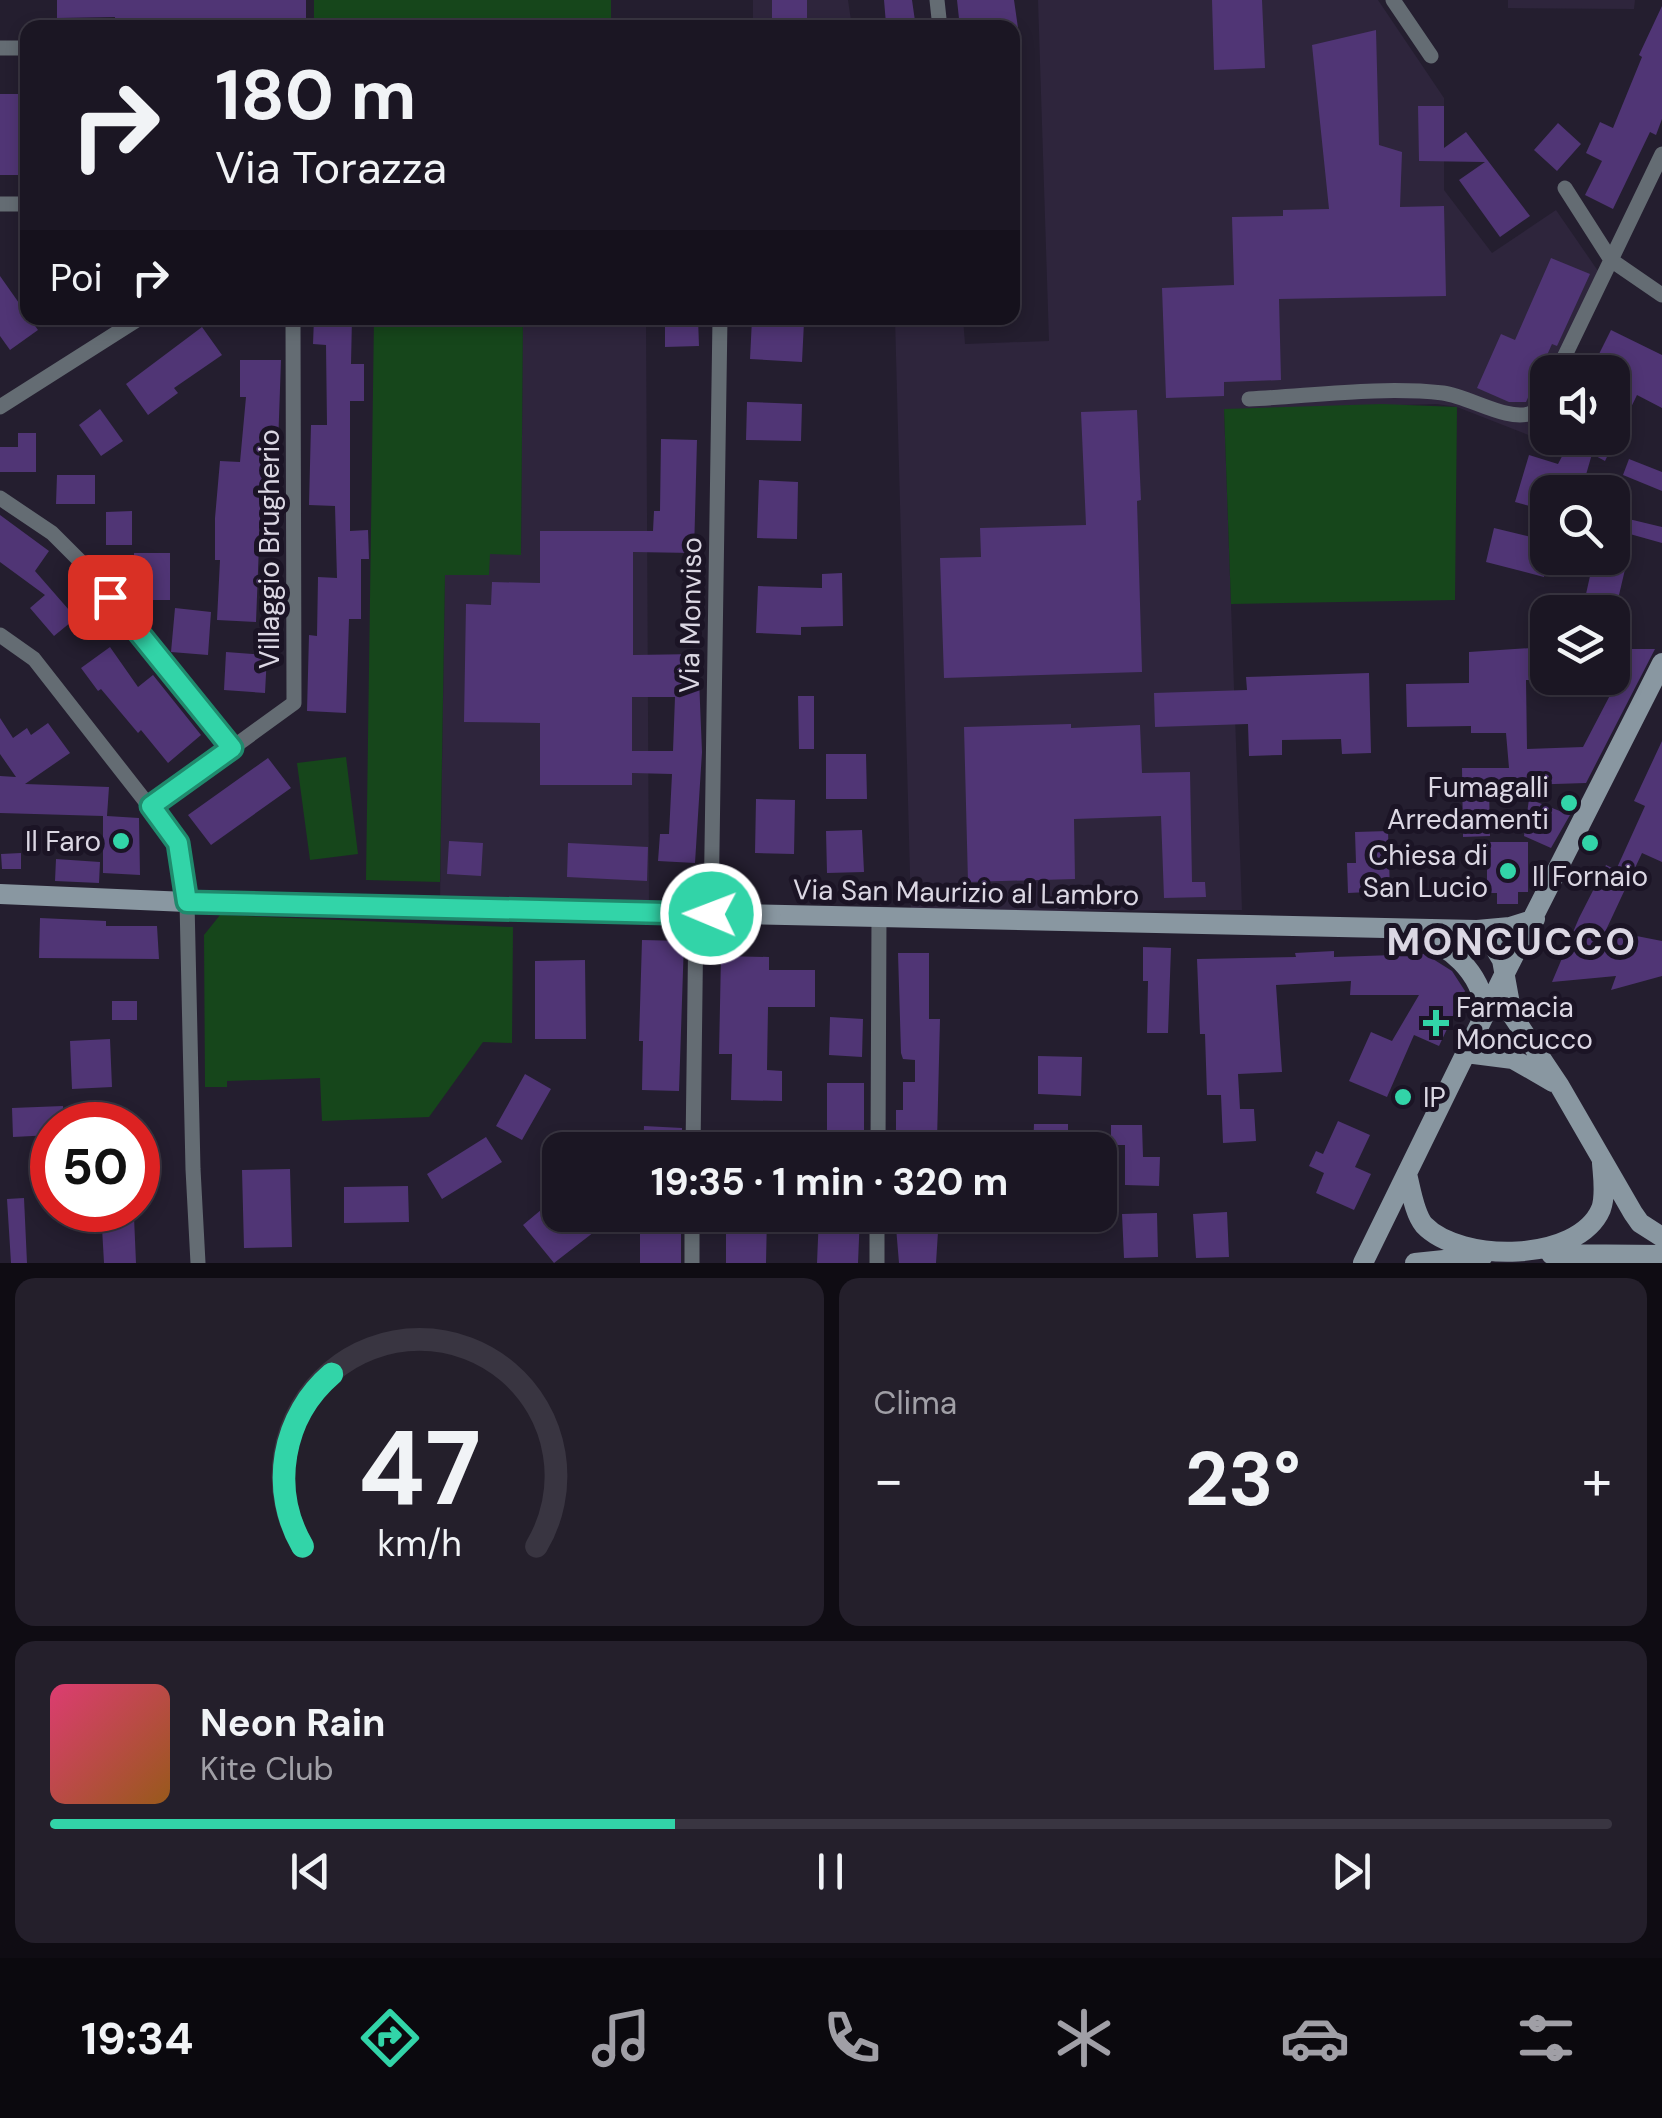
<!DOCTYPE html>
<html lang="it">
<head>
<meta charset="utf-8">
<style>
	:root { --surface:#1b1623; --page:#241f2b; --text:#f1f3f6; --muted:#a09fa6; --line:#393541; --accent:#32d4a8 }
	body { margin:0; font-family:"DM Sans",sans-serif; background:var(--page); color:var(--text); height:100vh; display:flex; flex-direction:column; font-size:38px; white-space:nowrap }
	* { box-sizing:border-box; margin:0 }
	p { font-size:32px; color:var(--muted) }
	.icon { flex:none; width:55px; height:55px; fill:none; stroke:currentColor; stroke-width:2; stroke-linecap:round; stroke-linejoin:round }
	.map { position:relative; height:1263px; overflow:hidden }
	.drawer { display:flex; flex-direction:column; gap:15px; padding:15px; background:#0f0c13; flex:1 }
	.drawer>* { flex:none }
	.guide { position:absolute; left:20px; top:20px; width:1000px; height:305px; border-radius:20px; box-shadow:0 5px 15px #0003,0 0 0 2px var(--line); background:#1b1623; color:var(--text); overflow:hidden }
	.buttons { position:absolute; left:1530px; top:355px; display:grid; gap:20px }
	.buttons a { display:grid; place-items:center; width:100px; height:100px; border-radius:20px; background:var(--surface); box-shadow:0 5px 15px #0003,0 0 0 2px var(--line); font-size:50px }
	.speed { position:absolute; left:30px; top:1102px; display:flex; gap:20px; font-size:50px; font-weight:700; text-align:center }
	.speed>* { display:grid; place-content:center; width:130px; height:130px; border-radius:50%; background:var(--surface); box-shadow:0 5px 15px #0003,0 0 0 2px var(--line); line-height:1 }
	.speed .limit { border:15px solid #d22; background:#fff; color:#111 }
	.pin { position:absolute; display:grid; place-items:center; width:85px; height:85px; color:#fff; margin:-42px; border-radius:20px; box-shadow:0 5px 15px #0006 }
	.me { position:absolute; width:110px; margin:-55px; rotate:271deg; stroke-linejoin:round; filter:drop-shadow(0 0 8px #0008) }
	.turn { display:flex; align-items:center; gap:35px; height:210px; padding:0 30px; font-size:45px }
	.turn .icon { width:130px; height:130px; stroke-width:2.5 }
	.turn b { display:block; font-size:70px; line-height:85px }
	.then { display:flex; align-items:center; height:95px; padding:0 30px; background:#0003; gap:20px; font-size:38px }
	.big { font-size:75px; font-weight:700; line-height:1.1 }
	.drawer .tile { flex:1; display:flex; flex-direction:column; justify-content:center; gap:15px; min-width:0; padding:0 35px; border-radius:20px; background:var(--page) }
	.drawer .dial { align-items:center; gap:0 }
	.dial svg { height:260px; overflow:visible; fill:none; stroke:var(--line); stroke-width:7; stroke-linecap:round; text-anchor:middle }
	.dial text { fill:var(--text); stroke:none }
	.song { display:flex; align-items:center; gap:30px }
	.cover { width:120px; height:120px; border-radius:15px; background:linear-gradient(135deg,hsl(340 70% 55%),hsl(30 70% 35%)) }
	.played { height:10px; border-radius:5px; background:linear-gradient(90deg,var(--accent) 40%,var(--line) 40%) }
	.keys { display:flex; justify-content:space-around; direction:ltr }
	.heat { display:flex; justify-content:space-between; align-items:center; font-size:55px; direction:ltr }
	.drawer .tiles { flex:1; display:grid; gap:15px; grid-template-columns:1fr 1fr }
	.tile:last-child { grid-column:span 2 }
	.trip { position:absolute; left:542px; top:1132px; width:575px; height:100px; border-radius:20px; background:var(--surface); box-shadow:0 5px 15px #0003,0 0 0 2px var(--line); font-weight:700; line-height:100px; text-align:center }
	.tabs { display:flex; height:160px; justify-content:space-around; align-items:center; background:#0b090e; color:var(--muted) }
	.tabs .icon { width:70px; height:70px }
	.tabs .selected { color:var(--accent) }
	.tabs b { font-size:45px; color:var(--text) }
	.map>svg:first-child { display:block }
</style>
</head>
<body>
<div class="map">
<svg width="1662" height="1263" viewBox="0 0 1662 1263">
	<rect width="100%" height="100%" fill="#241e2f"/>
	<!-- built -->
	<path fill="#2e253c" d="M 753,0 L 848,0 L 852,27 L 753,28 Z
		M 1038,0 L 1378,0 L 1444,98 L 1444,190 L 1492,253 L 1556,210 L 1607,284 L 1563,372 L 1548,372 L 1547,403 L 1531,436 L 1457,407 L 1437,404 L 1224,410 L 1242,910 L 911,912 L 895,318 L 963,318 L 965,344 L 1049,341 Z
		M 1508,0 L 1635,0 L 1634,9 L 1508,8 Z
		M 523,318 L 646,318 L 649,905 L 440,901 L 445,574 L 489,575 L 489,554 L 521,554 Z"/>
	<!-- green -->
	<path fill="#16461b" d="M 314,0 L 611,0 L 611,27 L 314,27 Z
		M 374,318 L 523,318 L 521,555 L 490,554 L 489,575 L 445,575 L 440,882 L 366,880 Z
		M 1382,404 L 1457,407 L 1455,600 L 1231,604 L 1224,409 Z
		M 346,757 L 358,854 L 310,860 L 297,763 Z
		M 220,915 L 513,927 L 512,1043 L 483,1042 L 429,1117 L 322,1121 L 320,1078 L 227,1081 L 227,1087 L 205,1087 L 204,935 Z"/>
	<!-- building -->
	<path fill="#503575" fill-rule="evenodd" d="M 57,0 L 306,0 L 306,19 L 192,18 L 193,28 L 115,28 L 115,17 L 57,18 Z
		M 772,0 L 807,0 L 807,28 L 772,28 Z
		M 884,0 L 912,0 L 915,21 L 886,24 Z
		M 957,0 L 1014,0 L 1018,28 L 960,28 Z
		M 1212,0 L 1262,0 L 1265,68 L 1214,70 Z
		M 1662,6 L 1662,119 L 1656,135 L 1650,132 L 1613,209 L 1585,195 L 1602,161 L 1586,153 L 1600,122 L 1613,128 L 1642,57 L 1639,55 Z
		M 1376,30 L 1379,145 L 1402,152 L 1400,207 L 1444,206 L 1446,296 L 1279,299 L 1281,380 L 1224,382 L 1224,396 L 1166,398 L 1162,288 L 1234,285 L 1232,217 L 1283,216 L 1283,210 L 1329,209 L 1312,45 Z
		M 0,94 L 28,94 L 28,175 L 0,175 Z
		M 1418,106 L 1444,106 L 1444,148 L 1466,132 L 1530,216 L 1500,237 L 1459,180 L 1485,162 L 1419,161 Z
		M 1558,123 L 1581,144 L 1557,171 L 1534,150 Z
		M 1551,258 L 1590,274 L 1557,346 L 1552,344 L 1526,402 L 1509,402 L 1477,388 L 1501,334 L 1515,340 Z
		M 0,276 L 38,330 L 10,350 L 0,336 Z
		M 314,318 L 352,318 L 351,364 L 364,364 L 364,401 L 350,401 L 350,531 L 368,530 L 369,559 L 361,559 L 361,619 L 349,619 L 346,713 L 307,711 L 309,635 L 317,636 L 318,577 L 337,578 L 335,506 L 309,505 L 311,425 L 327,425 L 326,345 L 313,344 Z
		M 665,318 L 698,318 L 699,346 L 665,347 Z
		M 752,319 L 804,322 L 802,362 L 750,359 Z
		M 202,327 L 222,355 L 174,388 L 178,393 L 148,415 L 126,384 Z
		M 1611,330 L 1662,355 L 1662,408 L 1637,395 L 1605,461 L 1592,454 L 1581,492 L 1548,492 L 1548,511 L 1515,502 L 1529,455 L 1558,464 L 1569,443 L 1557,438 L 1612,438 L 1612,372 L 1590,372 Z
		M 240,360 L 281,360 L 278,446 L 263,444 L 256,622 L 217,620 L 220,560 L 215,560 L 215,518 L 220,461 L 240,462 L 246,397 L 240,397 Z
		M 747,402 L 802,404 L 801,441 L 746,440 Z
		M 100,409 L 123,441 L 101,456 L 79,425 Z
		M 1137,410 L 1141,500 L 1137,501 L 1142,672 L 944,678 L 940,558 L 981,557 L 980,528 L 1086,525 L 1081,412 Z
		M 18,433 L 36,433 L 36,472 L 0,472 L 0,447 L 18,447 Z
		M 661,439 L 697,440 L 694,553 L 633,552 L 633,655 L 698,654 L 702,752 L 695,863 L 658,861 L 660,834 L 669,834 L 672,774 L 632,773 L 632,785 L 540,785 L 540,723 L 464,722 L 466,604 L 491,605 L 492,582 L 540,583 L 540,531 L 653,531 L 654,511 L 660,511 ZM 632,697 L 675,697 L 673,751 L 632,751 Z
		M 1629,459 L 1662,472 L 1662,491 L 1623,475 Z
		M 57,475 L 95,475 L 95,504 L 56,504 Z
		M 759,480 L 798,482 L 797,539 L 757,538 Z
		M 132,511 L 132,545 L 106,545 L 106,512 Z
		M 0,515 L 49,551 L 35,571 L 76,618 L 54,636 L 30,608 L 45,595 L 0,562 Z
		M 1612,515 L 1662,527 L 1662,543 L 1612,529 Z
		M 1494,528 L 1548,541 L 1544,577 L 1486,562 Z
		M 134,553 L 170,553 L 170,600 L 134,600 Z
		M 1594,558 L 1627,561 L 1615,612 L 1582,612 Z
		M 842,573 L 843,626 L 801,627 L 801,635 L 756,633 L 758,586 L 822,588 L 822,574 Z
		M 175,608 L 211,612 L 208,655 L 171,652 Z
		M 1532,609 L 1548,609 L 1548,680 L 1526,680 L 1527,749 L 1583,747 L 1618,680 L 1612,680 L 1612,649 L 1655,649 L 1586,783 L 1489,786 L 1490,836 L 1463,837 L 1462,768 L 1509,768 L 1506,733 L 1471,733 L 1471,726 L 1407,727 L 1406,684 L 1469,683 L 1469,652 L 1531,648 Z
		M 110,647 L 138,687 L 153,675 L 201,735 L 168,763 L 141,730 L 138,733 L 101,689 L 98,691 L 81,668 Z
		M 226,652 L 267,655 L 265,693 L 224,690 Z
		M 1369,673 L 1371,753 L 1342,754 L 1341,739 L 1282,740 L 1282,755 L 1249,756 L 1248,724 L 1155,727 L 1154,693 L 1247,690 L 1246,677 Z
		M 798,696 L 814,696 L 814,749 L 799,749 Z
		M 0,718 L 13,738 L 27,728 L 31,735 L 48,723 L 70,753 L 25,784 L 109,787 L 107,816 L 139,818 L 140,875 L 103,873 L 103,816 L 0,813 L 0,776 L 16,777 L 0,754 Z
		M 1071,724 L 1071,728 L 1140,725 L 1142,773 L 1190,772 L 1192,882 L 1205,882 L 1206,897 L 1164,898 L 1161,816 L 1074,819 L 1075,879 L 968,882 L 964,727 Z
		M 1662,741 L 1662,862 L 1642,853 L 1606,930 L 1662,941 L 1662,976 L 1611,990 L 1616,976 L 1552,982 L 1579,918 L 1606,865 L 1616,870 L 1645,806 L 1634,801 Z
		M 826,754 L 866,754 L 867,799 L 826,799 Z
		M 268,758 L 291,788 L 211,845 L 188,815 Z
		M 756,799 L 795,800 L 794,854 L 755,853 Z
		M 1529,799 L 1570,815 L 1551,848 L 1524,836 Z
		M 862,830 L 864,872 L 827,873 L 826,831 Z
		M 1388,831 L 1390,891 L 1348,893 L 1347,863 L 1356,863 L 1355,832 Z
		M 449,841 L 483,843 L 481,876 L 447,874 Z
		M 1487,842 L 1528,842 L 1528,892 L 1518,892 L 1518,904 L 1497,904 L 1497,893 L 1487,893 Z
		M 568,843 L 648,847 L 647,881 L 567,877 Z
		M 21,853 L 21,869 L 2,869 L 1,854 Z
		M 56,859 L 100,862 L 99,883 L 55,881 Z
		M 40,918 L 106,921 L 106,926 L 157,926 L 159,959 L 39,958 Z
		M 642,940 L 684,941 L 679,1091 L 642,1090 L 643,1041 L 639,1041 Z
		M 1143,947 L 1171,948 L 1168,1033 L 1147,1033 L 1148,981 L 1143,981 Z
		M 1334,951 L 1334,957 L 1425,954 L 1452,971 L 1465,991 L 1439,1046 L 1414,1035 L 1387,1097 L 1349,1081 L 1371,1032 L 1392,1041 L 1419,995 L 1350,995 L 1351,981 L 1276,985 L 1282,1072 L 1238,1074 L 1240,1109 L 1254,1109 L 1256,1141 L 1223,1143 L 1221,1095 L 1207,1095 L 1205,1034 L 1200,1034 L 1197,959 L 1296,957 L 1295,953 Z
		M 898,953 L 929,953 L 929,1019 L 940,1019 L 937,1141 L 896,1140 L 896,1110 L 903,1110 L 903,1082 L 915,1082 L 915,1060 L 903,1059 L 901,1053 Z
		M 721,956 L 769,957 L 769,970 L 815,970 L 815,1007 L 768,1007 L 767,1070 L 782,1071 L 782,1101 L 731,1100 L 732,1054 L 719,1054 Z
		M 585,960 L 586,1039 L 535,1039 L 535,961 Z
		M 112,1001 L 137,1001 L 137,1020 L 112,1020 Z
		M 830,1017 L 863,1019 L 862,1057 L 829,1055 Z
		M 110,1039 L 112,1087 L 72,1089 L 70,1041 Z
		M 1038,1056 L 1082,1057 L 1081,1096 L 1038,1094 Z
		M 525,1074 L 551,1089 L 522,1140 L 496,1126 Z
		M 827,1083 L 864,1083 L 864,1137 L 827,1138 Z
		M 63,1106 L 64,1125 L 52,1125 L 52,1135 L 13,1137 L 12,1108 Z
		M 1338,1121 L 1370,1135 L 1355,1167 L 1371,1174 L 1354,1210 L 1316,1193 L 1324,1173 L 1309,1166 L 1316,1151 L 1323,1154 Z
		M 1034,1124 L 1068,1124 L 1068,1150 L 1033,1150 Z
		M 1111,1125 L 1142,1125 L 1143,1157 L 1160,1157 L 1159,1186 L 1125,1185 L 1125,1145 L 1111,1145 Z
		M 644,1126 L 682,1128 L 682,1150 L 643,1150 Z
		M 486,1137 L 502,1162 L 442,1199 L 427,1174 Z
		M 138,1154 L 154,1154 L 156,1183 L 138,1183 Z
		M 290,1169 L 292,1247 L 244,1248 L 242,1170 Z
		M 408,1186 L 409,1222 L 344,1223 L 344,1187 Z
		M 560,1194 L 560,1215 L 616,1215 L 554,1263 L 523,1225 Z
		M 24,1198 L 27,1263 L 11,1263 L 7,1199 Z
		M 101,1210 L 128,1210 L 128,1217 L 134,1217 L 136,1263 L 104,1263 Z
		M 1227,1212 L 1229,1257 L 1196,1258 L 1193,1214 Z
		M 1157,1213 L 1158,1257 L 1124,1258 L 1122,1214 Z
		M 726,1215 L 767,1215 L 766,1263 L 726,1263 Z
		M 819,1215 L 860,1215 L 858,1263 L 817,1263 Z
		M 895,1215 L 990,1215 L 990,1233 L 938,1232 L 936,1263 L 899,1263 Z
		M 640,1222 L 681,1223 L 681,1263 L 640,1263 Z"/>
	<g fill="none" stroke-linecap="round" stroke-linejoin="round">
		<!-- street -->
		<path stroke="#646c73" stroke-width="15" d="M 937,0 L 940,28
			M 1393,0 L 1431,56
			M 0,48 L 28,48
			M 1565,188 L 1611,260
			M 0,204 L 28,204
			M 1611,260 L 1662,154
			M 1557,372 L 1611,260 L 1662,295
			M 1249,399 C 1312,396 1380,386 1443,393 C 1471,397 1507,422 1532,413 L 1548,391
			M 0,407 L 140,318
			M 0,498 L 52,533 L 86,567 L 231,748
			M 0,635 L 34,659 L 178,843 L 187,902 L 193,1169 L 198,1263
			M 151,807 L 294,703 L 293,318
			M 711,914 L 720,318
			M 693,1150 L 696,913
			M 878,1150 L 879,917
			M 692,1263 L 692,1215
			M 877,1263 L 877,1215"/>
		<!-- secondary -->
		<path stroke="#8997a1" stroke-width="20" d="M 0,894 L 187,902 L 1477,930 L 1510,927 L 1535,919
			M 1477,930 L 1490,940 L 1502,960 L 1512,1015 L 1559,1085 L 1633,1213 L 1640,1223 L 1662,1237
			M 1412,934 C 1451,945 1480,971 1486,1012
			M 1466,1053 L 1513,1059 L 1553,1082
			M 1407,1174 C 1411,1189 1414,1213 1424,1225 C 1460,1263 1578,1263 1601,1209 C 1606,1195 1603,1177 1602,1163
			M 1551,1254 L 1662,1255
			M 1363,1263 L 1505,973 L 1662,663
			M 1415,1263 L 1483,1256"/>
	</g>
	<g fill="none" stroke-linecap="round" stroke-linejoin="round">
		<defs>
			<path id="route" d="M 110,597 L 232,748 L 151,806 L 178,843 L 187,902 L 711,914"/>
		</defs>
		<!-- route casing -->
		<use href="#route" stroke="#208a6d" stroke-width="25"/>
		<!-- route -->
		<use href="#route" stroke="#32d4a8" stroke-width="18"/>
	</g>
	<!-- markers -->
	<g fill="#32d4a8" stroke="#1b1425" stroke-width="4">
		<circle cx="1569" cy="803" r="10"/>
		<circle cx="121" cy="841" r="10"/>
		<circle cx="1590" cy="843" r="10"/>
		<circle cx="1508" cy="871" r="10"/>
		<path d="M1431 1008h10v10h10v10h-10v10h-10v-10h-10v-10h10z"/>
		<circle cx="1403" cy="1097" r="10"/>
	</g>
	<g text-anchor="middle" stroke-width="10" stroke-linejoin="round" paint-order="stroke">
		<!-- street labels -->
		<g font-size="28" fill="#dbd7e3" stroke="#1b1425">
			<text transform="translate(269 549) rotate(-90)" y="10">Villaggio Brugherio</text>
			<text transform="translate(690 615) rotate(-89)" y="10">Via Monviso</text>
			<text transform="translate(966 892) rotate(1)" y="10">Via San Maurizio al Lambro</text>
		</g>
		<!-- poi labels -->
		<g font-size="28" fill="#dbd7e3" stroke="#1b1425" text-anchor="end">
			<text x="1549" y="797">Fumagalli<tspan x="1549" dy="32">Arredamenti</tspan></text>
			<text x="101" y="851">Il Faro</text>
			<text x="1488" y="865">Chiesa di<tspan x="1488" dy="32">San Lucio</tspan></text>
			<text x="1590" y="886" text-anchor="middle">Il Fornaio</text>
			<text x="1456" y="1017" text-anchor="start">Farmacia<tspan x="1456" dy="32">Moncucco</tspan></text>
			<text x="1423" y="1107" text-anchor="start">IP</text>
		</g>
		<!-- district labels -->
		<g font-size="38" font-weight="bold" letter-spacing="2.5" fill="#dbd7e3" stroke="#1b1425">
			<text x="1512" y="955">MONCUCCO</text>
		</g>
	</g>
</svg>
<div class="buttons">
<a><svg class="icon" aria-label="sound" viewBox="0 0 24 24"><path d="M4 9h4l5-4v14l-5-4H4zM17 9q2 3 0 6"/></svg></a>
<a><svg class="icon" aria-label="search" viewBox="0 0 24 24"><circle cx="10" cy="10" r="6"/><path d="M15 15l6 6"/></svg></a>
<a><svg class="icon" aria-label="layers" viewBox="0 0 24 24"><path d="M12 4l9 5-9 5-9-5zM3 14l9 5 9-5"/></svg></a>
</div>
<div class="speed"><div class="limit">50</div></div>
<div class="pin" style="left:110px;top:597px;background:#d93025"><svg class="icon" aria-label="arrive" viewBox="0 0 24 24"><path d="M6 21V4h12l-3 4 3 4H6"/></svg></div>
<svg class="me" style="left:711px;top:914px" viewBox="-20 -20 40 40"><circle r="17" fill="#32d4a8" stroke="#fff" stroke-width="3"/><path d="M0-11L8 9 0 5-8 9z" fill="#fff"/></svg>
<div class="trip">19:35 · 1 min · 320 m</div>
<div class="guide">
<div class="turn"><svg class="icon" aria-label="right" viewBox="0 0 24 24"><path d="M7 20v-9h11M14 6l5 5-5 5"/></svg><div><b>180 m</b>Via Torazza</div></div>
<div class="then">Poi<svg class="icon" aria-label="right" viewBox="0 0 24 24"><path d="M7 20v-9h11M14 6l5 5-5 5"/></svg></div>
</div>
</div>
<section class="drawer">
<div class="tiles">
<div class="tile dial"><svg viewBox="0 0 100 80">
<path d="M14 69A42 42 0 1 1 86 69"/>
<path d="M14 69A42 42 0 0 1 23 16" stroke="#32d4a8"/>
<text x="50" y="56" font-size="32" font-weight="700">47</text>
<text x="50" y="72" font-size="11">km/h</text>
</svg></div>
<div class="tile"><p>Clima</p>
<div class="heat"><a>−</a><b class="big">23°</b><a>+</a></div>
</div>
<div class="tile">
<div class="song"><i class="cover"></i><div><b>Neon Rain</b><p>Kite Club</p></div></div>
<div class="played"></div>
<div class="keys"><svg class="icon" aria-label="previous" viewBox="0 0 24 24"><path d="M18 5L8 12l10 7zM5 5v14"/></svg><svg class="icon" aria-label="pause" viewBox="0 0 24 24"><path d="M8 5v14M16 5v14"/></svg><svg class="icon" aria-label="next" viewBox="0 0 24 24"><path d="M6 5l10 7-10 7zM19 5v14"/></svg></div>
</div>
</div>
</section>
<nav class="tabs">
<b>19:34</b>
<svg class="icon selected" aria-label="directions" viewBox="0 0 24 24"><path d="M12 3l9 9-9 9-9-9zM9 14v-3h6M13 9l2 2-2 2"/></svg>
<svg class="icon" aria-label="music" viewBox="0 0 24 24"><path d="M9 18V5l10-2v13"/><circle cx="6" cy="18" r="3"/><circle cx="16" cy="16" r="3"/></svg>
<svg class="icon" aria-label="phone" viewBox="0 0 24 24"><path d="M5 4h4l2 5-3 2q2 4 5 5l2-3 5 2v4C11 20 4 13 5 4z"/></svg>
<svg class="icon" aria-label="climate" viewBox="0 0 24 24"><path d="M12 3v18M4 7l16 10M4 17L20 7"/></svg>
<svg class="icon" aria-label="car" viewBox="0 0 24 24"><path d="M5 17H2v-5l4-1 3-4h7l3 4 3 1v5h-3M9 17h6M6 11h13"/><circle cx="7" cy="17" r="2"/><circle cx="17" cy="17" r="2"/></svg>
<svg class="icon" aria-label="filters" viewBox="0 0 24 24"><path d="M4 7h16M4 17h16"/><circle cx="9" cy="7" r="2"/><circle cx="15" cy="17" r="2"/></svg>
</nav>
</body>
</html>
